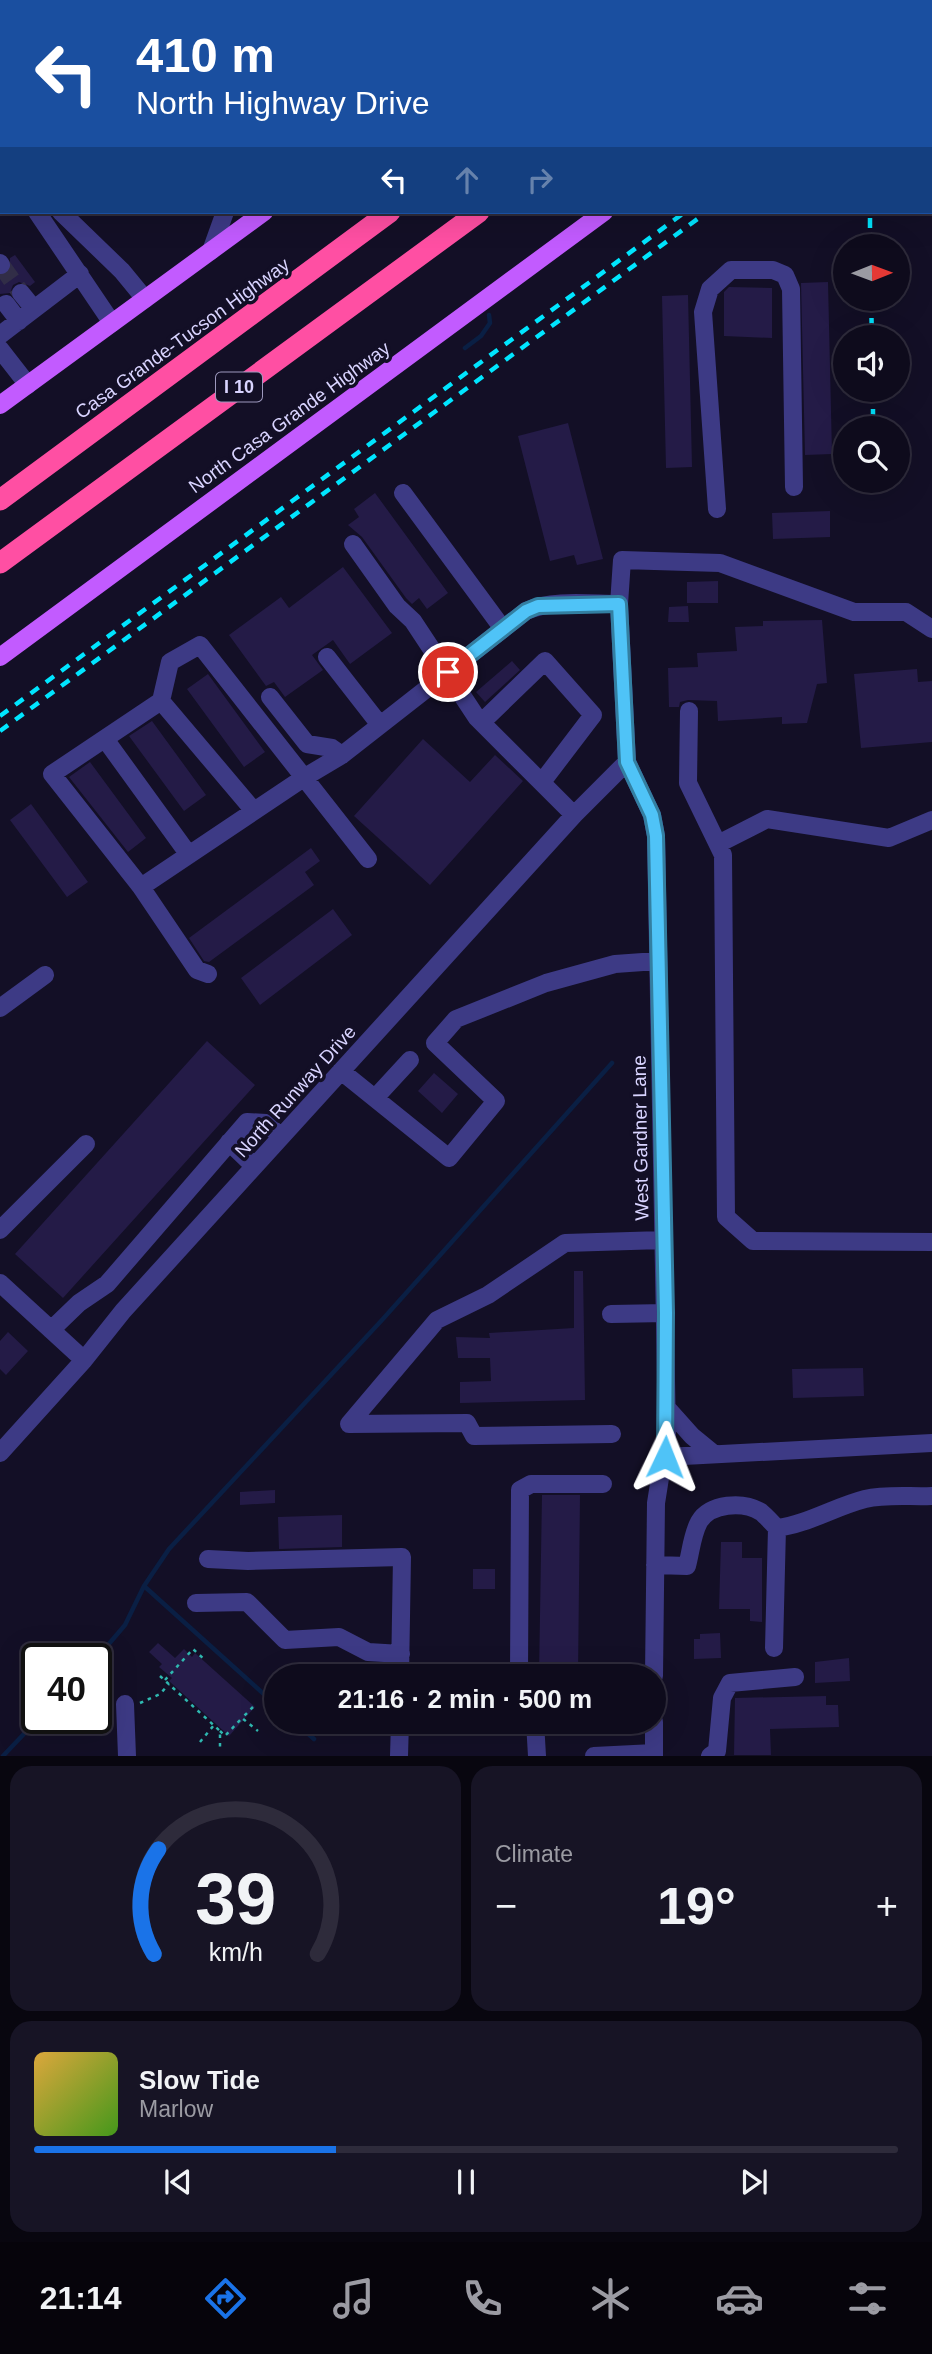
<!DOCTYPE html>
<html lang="en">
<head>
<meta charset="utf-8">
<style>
	:root { --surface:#0e0b1c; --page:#171425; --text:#f1f3f6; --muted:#9b9ba3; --line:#2e2b3b; --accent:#1a73e8 }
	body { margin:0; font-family:Arial,sans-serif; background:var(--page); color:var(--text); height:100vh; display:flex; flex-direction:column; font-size:26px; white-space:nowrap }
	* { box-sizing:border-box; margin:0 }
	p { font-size:23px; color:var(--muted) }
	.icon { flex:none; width:38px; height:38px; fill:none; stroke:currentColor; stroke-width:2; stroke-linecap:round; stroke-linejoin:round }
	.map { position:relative; height:1756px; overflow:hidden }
	.side { display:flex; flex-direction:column; gap:10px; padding:10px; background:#08060f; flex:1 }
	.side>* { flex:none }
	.top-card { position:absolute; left:0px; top:0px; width:933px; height:214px; box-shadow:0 7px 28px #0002,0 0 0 2px var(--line); background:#1a4fa0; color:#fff; overflow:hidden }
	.needle { width:46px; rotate:89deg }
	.controls { position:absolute; left:833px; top:234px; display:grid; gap:14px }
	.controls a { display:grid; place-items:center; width:77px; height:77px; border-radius:50%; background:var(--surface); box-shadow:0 7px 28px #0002,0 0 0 2px var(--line); font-size:35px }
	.speed { position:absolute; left:21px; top:1643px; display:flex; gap:14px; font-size:35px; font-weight:700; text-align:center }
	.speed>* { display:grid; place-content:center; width:91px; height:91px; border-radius:50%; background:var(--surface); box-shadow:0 7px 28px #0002,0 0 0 2px var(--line); line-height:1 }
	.speed .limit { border:4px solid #111; border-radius:10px; background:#fff; color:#111 }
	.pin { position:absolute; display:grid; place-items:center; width:60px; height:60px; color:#fff; margin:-30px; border:4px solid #fff; border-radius:50%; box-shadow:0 2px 7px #0007 }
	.me { position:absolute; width:77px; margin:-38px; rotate:2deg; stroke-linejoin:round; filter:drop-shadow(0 0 5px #0008) }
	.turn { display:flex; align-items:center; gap:24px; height:147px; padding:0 21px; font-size:32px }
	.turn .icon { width:91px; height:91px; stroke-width:2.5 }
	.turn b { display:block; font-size:49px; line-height:60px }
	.lanes { display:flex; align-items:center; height:66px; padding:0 21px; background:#0003; justify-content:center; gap:35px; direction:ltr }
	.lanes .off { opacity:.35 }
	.big { font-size:52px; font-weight:700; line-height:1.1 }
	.side .widget { flex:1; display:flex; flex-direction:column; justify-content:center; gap:10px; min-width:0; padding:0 24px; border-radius:21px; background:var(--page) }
	.side .dial { align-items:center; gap:0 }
	.dial svg { height:182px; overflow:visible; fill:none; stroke:var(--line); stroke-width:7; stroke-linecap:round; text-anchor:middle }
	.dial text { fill:var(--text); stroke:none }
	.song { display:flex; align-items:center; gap:21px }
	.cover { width:84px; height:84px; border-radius:10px; background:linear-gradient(135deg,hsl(40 70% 55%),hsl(100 70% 35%)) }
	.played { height:7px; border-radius:4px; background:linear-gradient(90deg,var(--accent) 35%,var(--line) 35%) }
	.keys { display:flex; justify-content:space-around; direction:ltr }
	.heat { display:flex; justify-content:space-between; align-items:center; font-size:38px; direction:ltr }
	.side .tiles { flex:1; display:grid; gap:10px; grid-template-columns:1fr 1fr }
	.widget:last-child { grid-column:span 2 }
	.trip { position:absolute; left:264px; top:1664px; width:402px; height:70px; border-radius:35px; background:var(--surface); box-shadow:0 7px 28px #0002,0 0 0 2px var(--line); font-weight:700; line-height:70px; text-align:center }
	.dock { display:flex; height:112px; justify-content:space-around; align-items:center; background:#06040b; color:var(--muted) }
	.dock .icon { width:49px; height:49px }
	.dock .active { color:var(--accent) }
	.dock b { font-size:32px; color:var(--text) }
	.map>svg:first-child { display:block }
</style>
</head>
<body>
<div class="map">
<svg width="932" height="1756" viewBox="0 0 932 1756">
	<rect width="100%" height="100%" fill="#130f26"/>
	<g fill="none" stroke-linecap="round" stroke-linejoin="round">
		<!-- stream -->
		<path stroke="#0a1f44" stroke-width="4.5" d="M 438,2 L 440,0
			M 465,348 L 481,336 L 490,323 L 489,315
			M 144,1586 L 276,1705
			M 96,1659 L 125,1625 L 144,1586 L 169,1549 L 382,1320 L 612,1063
			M 295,1722 L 314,1739
			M 3,1756 L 39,1718"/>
	</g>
	<!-- building -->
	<path fill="#241b47" d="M 15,255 L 35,282 L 30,286 L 19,282 L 13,285 L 10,293 L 0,294 L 0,276 L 10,272 L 10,258 Z
		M 828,282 L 832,454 L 805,455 L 801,283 Z
		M 729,287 L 772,288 L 772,338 L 724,336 L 724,292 Z
		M 688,295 L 692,467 L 666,468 L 662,296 Z
		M 568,423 L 603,559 L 577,565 L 574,555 L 550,561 L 518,436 Z
		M 375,493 L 448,593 L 427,609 L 419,598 L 412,604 L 406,598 L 362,537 L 348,525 L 359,517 L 354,509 Z
		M 830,511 L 830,537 L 773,539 L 772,513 Z
		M 343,567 L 392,633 L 350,664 L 333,640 L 312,655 L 323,670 L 285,697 L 274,682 L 266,686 L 229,635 L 281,597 L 289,608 Z
		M 718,581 L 718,603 L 687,603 L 687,582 Z
		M 688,606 L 689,622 L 668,622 L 669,607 Z
		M 822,620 L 827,683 L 817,684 L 807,723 L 782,724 L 782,717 L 718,721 L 717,701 L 688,700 L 680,702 L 679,707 L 669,707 L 668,668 L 698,667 L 697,653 L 737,651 L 735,627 L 763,626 L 763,621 Z
		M 512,661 L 520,670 L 485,702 L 476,692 Z
		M 917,669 L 918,682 L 932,681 L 932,742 L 861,748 L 854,674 Z
		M 208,674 L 265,752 L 244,767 L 187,689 Z
		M 152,721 L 206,795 L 184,811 L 129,736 Z
		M 423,739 L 470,782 L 495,755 L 523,781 L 430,885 L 354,816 Z
		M 90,762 L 146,838 L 128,852 L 69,777 Z
		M 31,804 L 88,882 L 67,897 L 10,820 Z
		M 311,848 L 320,861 L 305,872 L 314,885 L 209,962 L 204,961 L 189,938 Z
		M 333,909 L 352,935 L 260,1005 L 241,978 Z
		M 207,1041 L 255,1085 L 63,1298 L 15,1254 Z
		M 434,1073 L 458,1094 L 442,1113 L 418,1091 Z
		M 574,1271 L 583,1271 L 585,1400 L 460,1403 L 460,1382 L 491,1381 L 490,1358 L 458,1358 L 456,1337 L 490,1338 L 489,1333 L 574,1328 Z
		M 8,1332 L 28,1351 L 6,1375 L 0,1369 L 0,1341 Z
		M 863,1368 L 864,1396 L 793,1398 L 792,1369 Z
		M 275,1490 L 275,1503 L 240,1505 L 240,1492 Z
		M 542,1495 L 580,1495 L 578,1676 L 539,1675 Z
		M 342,1515 L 342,1547 L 279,1549 L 278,1517 Z
		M 721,1542 L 742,1542 L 742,1558 L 762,1558 L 762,1622 L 750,1621 L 750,1609 L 719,1609 Z
		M 473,1569 L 495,1569 L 495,1589 L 473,1589 Z
		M 720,1633 L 721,1658 L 694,1659 L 694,1639 L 700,1639 L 700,1634 Z
		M 158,1643 L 175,1658 L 184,1649 L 192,1657 L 195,1653 L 255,1707 L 229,1736 L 169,1681 L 172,1678 L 159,1667 L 162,1664 L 149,1652 Z
		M 849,1658 L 850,1681 L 815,1683 L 815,1662 Z
		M 826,1696 L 826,1705 L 838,1705 L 839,1727 L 770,1729 L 771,1755 L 734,1755 L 735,1698 Z"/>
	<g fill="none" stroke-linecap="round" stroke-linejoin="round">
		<!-- minor-tunnel -->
		<path stroke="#312d47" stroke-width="18" stroke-dasharray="18 9" stroke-linecap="butt" d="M 1,265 L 21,293"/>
		<!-- path -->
		<path stroke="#2fb8b0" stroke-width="2.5" stroke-dasharray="3.5 5" stroke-linecap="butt" d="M 160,1676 L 220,1731 L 220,1751
			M 165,1680 L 193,1649 L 205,1660
			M 140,1703 L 160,1694 L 169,1684
			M 253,1707 L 242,1718 L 258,1731
			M 220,1731 L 225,1736 L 241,1719
			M 200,1742 L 214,1725"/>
		<!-- minor -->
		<path stroke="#3d3a85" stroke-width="18" d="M 221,0 L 221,2
			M 299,0 L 299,2
			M 21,2 L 23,0
			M 0,17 L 2,16
			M 0,48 L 2,51
			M 0,163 L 2,165
			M 37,212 L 112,323
			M 61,212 L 122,271 L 145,299
			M 211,251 L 225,212
			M 0,263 L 1,265
			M 21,293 L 34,309
			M 6,304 L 19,321
			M 0,335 L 80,274
			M 0,349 L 28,385
			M 403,493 L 503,629
			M 717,509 L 703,312 L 710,289 L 731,270 L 773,270 L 785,275 L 791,289 L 794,487
			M 353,544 L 397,606 L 413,621 L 477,718 L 574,815
			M 327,657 L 380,725
			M 270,697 L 307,744 L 332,748 L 342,755
			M 161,701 L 254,811
			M 689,711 L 688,783 L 723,855 L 726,1217 L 753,1241 L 932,1242
			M 483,721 L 545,661 L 593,715 L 542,782
			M 105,739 L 189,855
			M 718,844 L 767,819 L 889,838 L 932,820
			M 368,859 L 200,645 L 170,662 L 161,701 L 52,774 L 141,887 L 305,777 L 342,755 L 526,611 C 553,599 590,604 619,604
			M 141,887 L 197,970 L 208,974
			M 0,1008 L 45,975
			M 341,1071 L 449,1158 L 496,1101 L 435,1043 L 456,1019 L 546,983 L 615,964 L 657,961
			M 375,1098 L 410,1060
			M 229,1142 L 254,1166
			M 0,1230 L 86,1144
			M 0,1283 L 84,1360
			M 611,1314 L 666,1313
			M 51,1330 L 79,1303 L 107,1284 L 247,1122 L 266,1123 L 281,1137
			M 667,1408 L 692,1436 L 714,1454
			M 612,1434 L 474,1436 L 467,1423 L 349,1424 L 437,1320 L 488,1295 L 565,1243 L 663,1240
			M 0,1453 L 84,1360 L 123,1311 L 574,815 L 627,762
			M 665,1457 L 932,1443
			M 208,1559 L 248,1561 L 402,1557 L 400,1676
			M 655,1565 L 687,1566 C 691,1551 692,1535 699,1522 C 710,1503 743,1501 761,1512 C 766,1516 772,1523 777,1528 C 808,1524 834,1507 865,1499 C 886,1494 911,1497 932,1496
			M 196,1603 L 247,1602 L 285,1640 L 339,1637 L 368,1652 L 401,1654
			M 774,1648 L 777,1528
			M 519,1676 L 520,1490 L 531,1484 L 603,1484
			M 654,1676 L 656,1503 L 667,1434 L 656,836 L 652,815 L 627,762 L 619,604 L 622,560 L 720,563 L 854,612 L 906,612 L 932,629
			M 125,1704 L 127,1756
			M 535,1722 L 537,1756
			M 399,1756 L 400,1722
			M 594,1756 L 654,1753
			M 654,1756 L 654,1722
			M 710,1756 L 717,1751 L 722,1698 L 730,1683 L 795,1677"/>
		<!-- major -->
		<path stroke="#c25bff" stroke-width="18" d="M 541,2 L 544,0
			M 892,2 L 895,0
			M 0,405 L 264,212
			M 0,657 L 604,212"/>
		<!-- highway -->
		<path stroke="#ff4fa3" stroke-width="21" d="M 674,2 L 676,0
			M 757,2 L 759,0
			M 0,500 L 390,212
			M 0,563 L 479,212"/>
		<!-- rail -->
		<path stroke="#00e5ff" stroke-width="4.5" stroke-dasharray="10 9" stroke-linecap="butt" d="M 931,31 L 932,31
			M 931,47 L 932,46
			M 931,71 L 932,69
			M 870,247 L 870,212
			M 871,299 L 872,338
			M 873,390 L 873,429
			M 0,716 L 685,212
			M 0,731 L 707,212
			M 96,1712 L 112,1695"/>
	</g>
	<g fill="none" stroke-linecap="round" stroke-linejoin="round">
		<defs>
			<path id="route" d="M 448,672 L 526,611 L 538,606 L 619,604 L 627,762 L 652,815 L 656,836 L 666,1313 L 665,1457"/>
		</defs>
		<!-- route casing -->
		<use href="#route" stroke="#337fa1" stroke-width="18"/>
		<!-- route -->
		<use href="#route" stroke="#4fc3f7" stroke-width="12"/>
	</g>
	<g text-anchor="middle" stroke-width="7" stroke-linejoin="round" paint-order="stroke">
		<!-- shield labels -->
		<rect fill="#130f26" stroke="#9e99be" stroke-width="2" x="216" y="372.5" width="46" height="29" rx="5"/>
		<g font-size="18" font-weight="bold" fill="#d9d4ff">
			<text x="239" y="393">I 10</text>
		</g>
		<!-- street labels -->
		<g font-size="19" fill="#d9d4ff" stroke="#130f26">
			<text transform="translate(182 338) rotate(-36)" y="7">Casa Grande-Tucson Highway</text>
			<text transform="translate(289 417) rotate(-36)" y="7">North Casa Grande Highway</text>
			<text transform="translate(295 1091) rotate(-48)" y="7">North Runway Drive</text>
			<text transform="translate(640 1138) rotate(-91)" y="7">West Gardner Lane</text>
		</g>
	</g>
</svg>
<div class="controls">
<a><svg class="needle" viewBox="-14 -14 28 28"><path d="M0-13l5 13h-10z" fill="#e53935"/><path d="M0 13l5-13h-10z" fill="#9b9ba3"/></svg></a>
<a><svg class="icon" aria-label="sound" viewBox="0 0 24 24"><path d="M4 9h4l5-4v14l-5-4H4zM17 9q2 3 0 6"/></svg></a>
<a><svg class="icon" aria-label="search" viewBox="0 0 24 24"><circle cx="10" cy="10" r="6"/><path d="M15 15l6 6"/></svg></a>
</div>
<div class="speed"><div class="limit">40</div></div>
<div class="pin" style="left:448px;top:672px;background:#d93025"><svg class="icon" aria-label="arrive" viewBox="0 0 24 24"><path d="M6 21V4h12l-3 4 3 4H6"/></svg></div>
<svg class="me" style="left:665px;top:1457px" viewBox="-20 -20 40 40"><path d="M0-17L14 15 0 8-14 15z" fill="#4fc3f7" stroke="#fff" stroke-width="4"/></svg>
<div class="trip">21:16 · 2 min · 500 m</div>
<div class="top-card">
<div class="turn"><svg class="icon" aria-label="left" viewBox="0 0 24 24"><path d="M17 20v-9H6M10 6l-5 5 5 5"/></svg><div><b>410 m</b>North Highway Drive</div></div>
<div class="lanes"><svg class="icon" aria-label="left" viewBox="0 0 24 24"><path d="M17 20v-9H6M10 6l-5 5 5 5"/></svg><svg class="icon off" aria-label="ahead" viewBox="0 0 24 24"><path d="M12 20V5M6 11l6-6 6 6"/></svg><svg class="icon off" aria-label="right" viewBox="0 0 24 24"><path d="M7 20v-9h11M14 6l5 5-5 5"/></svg></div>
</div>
</div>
<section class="side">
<div class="tiles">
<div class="widget dial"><svg viewBox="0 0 100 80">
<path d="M14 69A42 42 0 1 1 86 69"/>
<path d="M14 69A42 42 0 0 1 16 23" stroke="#1a73e8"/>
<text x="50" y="56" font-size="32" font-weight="700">39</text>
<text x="50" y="72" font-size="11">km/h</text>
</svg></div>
<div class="widget"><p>Climate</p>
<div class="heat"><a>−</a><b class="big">19°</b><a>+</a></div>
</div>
<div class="widget">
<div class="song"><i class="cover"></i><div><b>Slow Tide</b><p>Marlow</p></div></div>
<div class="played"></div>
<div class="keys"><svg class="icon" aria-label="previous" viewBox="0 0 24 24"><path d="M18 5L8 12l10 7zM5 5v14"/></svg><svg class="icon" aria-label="pause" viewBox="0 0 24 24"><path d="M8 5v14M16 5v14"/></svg><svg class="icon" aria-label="next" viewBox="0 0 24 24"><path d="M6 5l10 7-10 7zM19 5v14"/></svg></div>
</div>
</div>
</section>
<nav class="dock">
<b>21:14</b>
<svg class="icon active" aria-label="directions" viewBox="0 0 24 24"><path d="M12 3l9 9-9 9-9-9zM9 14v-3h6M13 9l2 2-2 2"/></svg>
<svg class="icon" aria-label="music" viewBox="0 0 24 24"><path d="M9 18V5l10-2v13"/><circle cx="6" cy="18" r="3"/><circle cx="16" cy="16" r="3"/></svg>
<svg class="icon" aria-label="phone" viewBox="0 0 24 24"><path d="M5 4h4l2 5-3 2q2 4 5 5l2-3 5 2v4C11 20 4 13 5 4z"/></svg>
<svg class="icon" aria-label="climate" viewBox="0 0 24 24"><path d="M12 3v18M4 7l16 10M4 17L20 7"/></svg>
<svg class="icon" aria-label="car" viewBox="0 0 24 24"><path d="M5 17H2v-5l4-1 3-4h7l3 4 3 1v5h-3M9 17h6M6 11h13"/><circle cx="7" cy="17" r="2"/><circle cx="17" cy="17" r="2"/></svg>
<svg class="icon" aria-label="filters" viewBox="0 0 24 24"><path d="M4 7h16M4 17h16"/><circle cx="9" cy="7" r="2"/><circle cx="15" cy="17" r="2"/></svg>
</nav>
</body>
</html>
